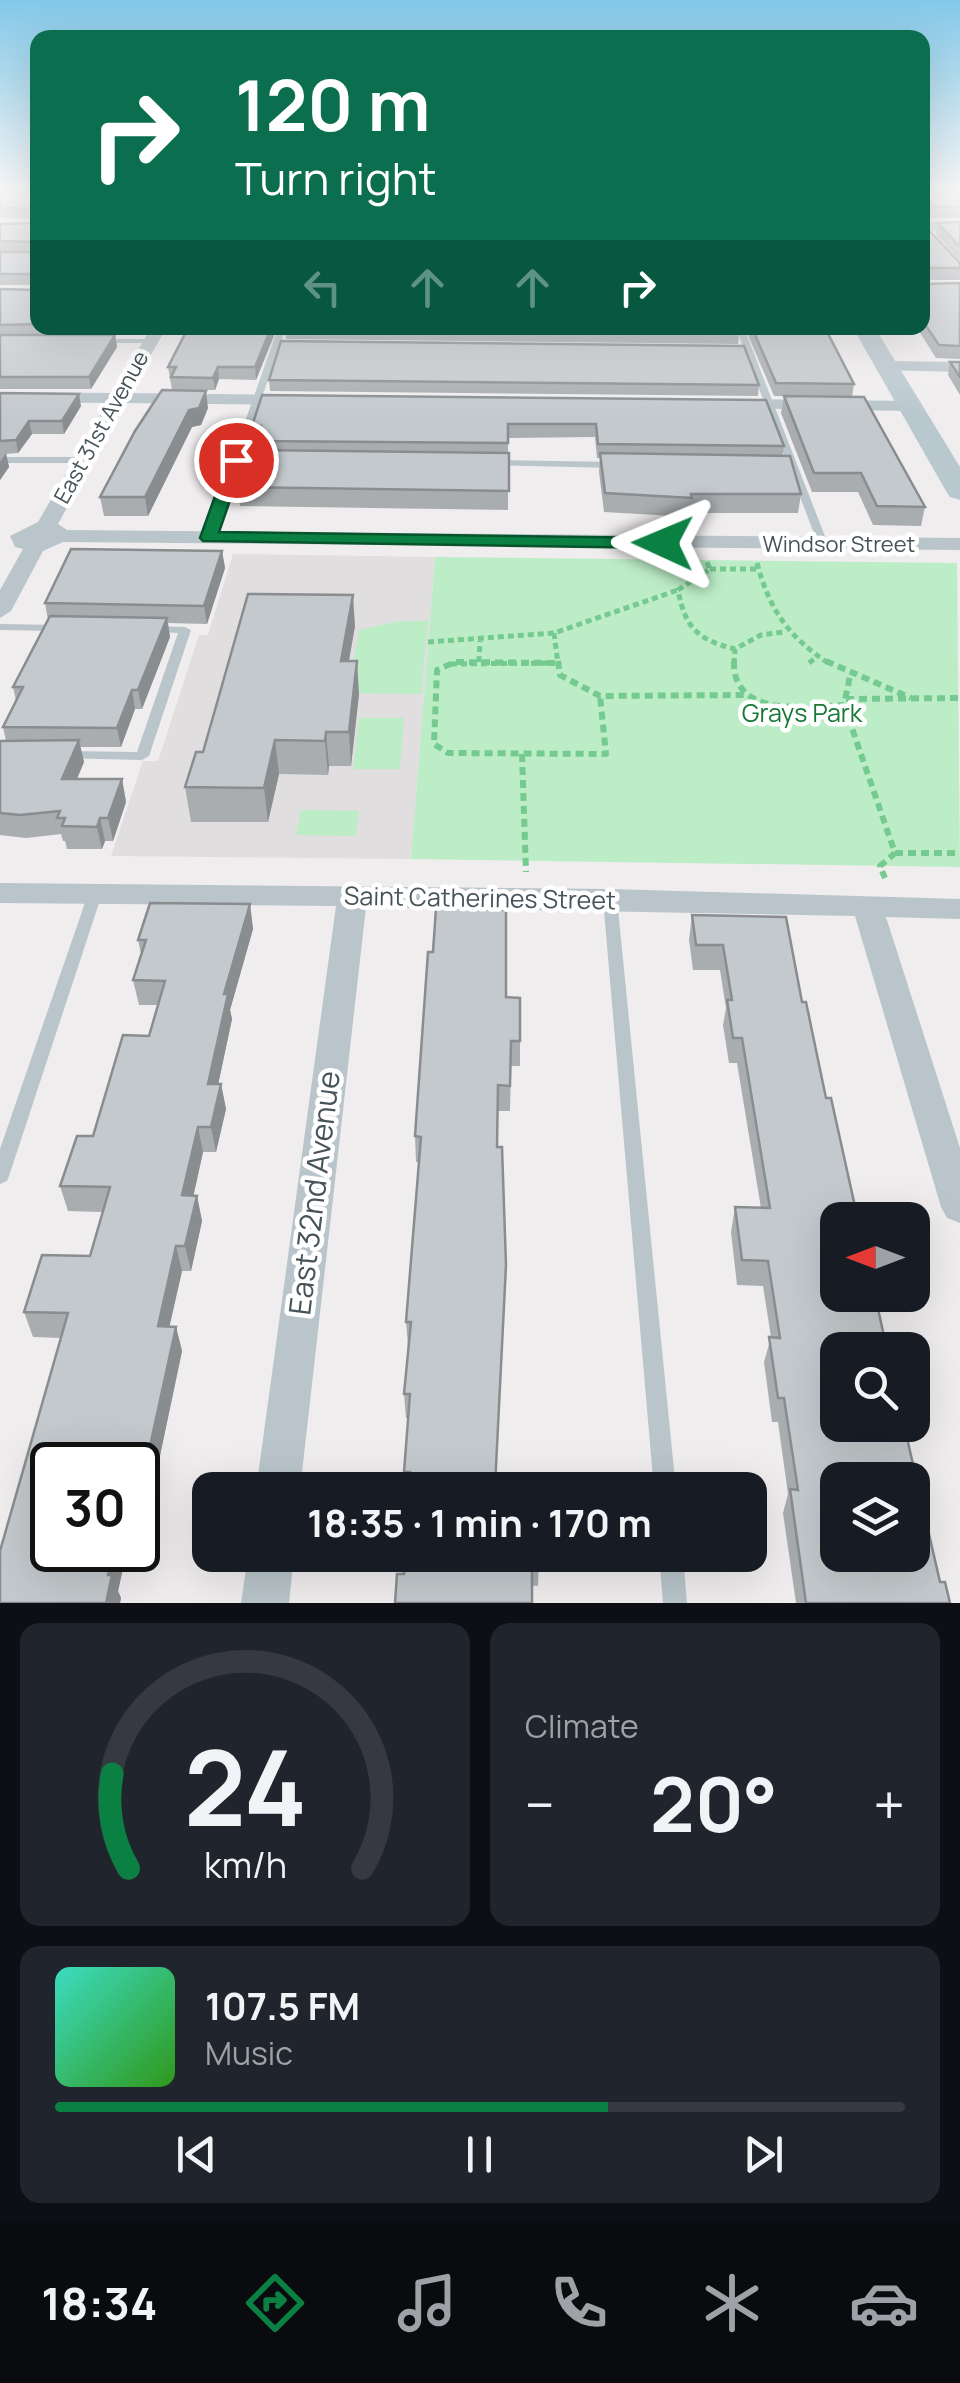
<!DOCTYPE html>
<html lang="en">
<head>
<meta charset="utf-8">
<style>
	:root { --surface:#171b24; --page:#20242c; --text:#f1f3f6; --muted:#9ea1a6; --line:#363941; --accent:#0b8043 }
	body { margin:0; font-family:Manrope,sans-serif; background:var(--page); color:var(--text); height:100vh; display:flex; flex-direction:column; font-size:38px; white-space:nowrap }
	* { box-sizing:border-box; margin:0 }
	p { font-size:32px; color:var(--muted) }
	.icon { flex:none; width:55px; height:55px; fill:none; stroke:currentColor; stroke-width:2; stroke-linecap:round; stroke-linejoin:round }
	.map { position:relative; height:1603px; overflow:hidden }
	.side { display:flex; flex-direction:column; gap:20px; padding:20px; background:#0d0f14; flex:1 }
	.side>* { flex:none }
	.top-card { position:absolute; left:30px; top:30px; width:900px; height:305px; border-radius:20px; box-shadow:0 10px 40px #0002; background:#0b6e4f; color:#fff; overflow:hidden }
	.needle { width:65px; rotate:270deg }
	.fabs { position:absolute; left:820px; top:1202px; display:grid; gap:20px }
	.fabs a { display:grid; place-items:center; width:110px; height:110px; border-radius:20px; background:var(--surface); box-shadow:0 10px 40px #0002; font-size:50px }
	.speed { position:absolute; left:30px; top:1442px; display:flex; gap:20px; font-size:50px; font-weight:700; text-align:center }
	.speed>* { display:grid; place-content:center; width:130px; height:130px; border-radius:50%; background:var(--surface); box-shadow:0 10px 40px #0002; line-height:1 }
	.speed .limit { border:5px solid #111; border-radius:15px; background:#fff; color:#111 }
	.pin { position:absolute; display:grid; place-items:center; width:85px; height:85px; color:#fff; margin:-42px; border:5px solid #fff; border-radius:50%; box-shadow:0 2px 10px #0007 }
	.me { position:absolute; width:110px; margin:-55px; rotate:271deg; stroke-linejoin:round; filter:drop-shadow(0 0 8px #0008) }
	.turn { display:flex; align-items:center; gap:35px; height:210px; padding:0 40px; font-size:45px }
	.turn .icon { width:130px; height:130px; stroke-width:2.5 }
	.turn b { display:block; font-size:70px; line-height:85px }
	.lanes { display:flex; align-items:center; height:95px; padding:0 40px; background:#0003; justify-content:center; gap:50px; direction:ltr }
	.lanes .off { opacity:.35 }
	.big { font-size:75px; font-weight:700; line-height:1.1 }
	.side .card { flex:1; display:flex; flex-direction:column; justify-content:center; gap:15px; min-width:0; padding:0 35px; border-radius:20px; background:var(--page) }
	.side .dial { align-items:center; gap:0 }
	.dial svg { height:260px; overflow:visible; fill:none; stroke:var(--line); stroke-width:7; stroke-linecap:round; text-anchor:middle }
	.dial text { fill:var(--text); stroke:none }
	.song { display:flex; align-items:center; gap:30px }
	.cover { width:120px; height:120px; border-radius:15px; background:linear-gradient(135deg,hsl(170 70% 55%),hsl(110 70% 35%)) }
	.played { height:10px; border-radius:5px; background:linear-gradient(90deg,var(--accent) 65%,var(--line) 65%) }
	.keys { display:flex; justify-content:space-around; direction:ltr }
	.heat { display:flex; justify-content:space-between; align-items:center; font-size:55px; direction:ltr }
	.side .tiles { flex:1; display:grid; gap:20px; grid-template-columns:1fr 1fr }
	.card:last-child { grid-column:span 2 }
	.trip { position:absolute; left:192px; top:1472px; width:575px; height:100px; border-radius:20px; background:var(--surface); box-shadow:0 10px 40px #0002; font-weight:700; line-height:100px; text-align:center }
	.dock { display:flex; height:160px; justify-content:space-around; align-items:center; background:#090b0e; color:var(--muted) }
	.dock .icon { width:70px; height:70px }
	.dock .current { color:var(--accent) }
	.dock b { font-size:45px; color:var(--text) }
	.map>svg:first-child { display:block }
</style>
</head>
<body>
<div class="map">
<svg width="960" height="1603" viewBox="0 0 960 1603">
	<rect width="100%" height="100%" fill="#f0edee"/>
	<!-- education -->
	<path fill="#e1dedf" d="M 233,554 L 435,557 L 411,859 L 111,856 L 143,761 L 158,761 L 199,635 L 208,635 Z"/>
	<!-- green -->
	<path fill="#bcedc6" d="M 435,557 L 957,563 L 960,867 L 411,859 Z
		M 398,621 L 428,621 L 421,694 L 348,693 L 359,630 Z
		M 359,718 L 404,718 L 400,769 L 353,769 Z
		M 301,810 L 359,811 L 356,836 L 296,835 Z"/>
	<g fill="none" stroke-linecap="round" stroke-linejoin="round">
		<!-- path-far1 -->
		<path stroke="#75ca90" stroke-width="5" stroke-dasharray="6 4" stroke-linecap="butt" d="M 707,562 L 710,569 L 678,590 C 685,628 698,640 735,649
			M 757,563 C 769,609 789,638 830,664
			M 710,569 L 758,569
			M 554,633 L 558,664
			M 428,642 L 554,633 L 678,590
			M 479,662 L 480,641
			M 809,663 L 818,656
			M 451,664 L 555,663
			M 734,664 L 735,649 L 761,635 L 785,632"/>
		<!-- path -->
		<path stroke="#75ca90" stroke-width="6" stroke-dasharray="8 5" stroke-linecap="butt" d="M 558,661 L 560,675 L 600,696 L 744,695
			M 734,661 C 732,718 806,707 844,705 L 850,676
			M 826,661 L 911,698
			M 555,663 L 455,662 L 437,670 L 434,744 L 448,753 L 606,754 L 600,696
			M 846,699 L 960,698
			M 844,705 L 895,853 L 880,866 L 885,878
			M 750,710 L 758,704
			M 522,754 L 526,872
			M 895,853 L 960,853"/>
		<!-- lane -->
		<path fill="#b9c5ca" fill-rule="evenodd" d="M 278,328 L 286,328 L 241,458 L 262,458 L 267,461 L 262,464 L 240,464 L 214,538 L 213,540 L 205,540 L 204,538 Z
			M 736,328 L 744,328 L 828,544 L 827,546 L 819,546 L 818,544 Z
			M 98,339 L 150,339 L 154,341 L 150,343 L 101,343 L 97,341 Z
			M 0,457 L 82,457 L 87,460 L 82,463 L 0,463 Z
			M 494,460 L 617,462 L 622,465 L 617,468 L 491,465 L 491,461 Z
			M 0,624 L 60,625 L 66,628 L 60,631 L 0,630 Z
			M 152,626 L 185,627 L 191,630 L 149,756 L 142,760 L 61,758 L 59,755 L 61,752 L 66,751 L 137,752 L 178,633 L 148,631 L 148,627 Z
			M 95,889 L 102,894 L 9,1176 L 7,1181 L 0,1184 L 0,1149 L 88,894 Z
			M 610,894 L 615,895 L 617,899 L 676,1490 L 654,1490 L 603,899 L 605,895 Z
			M 659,1555 L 683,1555 L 687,1603 L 663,1603 Z"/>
		<!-- street -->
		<path fill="#b9c5ca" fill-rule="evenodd" d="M 922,222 L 960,222 L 960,230 L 922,230 Z
			M 151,328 L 166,328 L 130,393 L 298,395 L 307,400 L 298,405 L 124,403 L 58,524 L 67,530 L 960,538 L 960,550 L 63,542 L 43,551 L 11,611 L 0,618 L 0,590 L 23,549 L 15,547 L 10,536 L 38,522 L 107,403 L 0,402 L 0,392 L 113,393 Z
			M 887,361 L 960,362 L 960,372 L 881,370 L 879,366 Z
			M 731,399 L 910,401 L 919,406 L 910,411 L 725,408 L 722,404 Z
			M 0,883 L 610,889 L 960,899 L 960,919 L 886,917 L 960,1148 L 960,1223 L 947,1218 L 941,1207 L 855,916 L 366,907 L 300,1490 L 256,1490 L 336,906 L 0,903 Z
			M 248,1555 L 294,1555 L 289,1603 L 241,1603 Z"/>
		<!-- secondary -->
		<path fill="#b9c8cf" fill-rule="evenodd" d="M 853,328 L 875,328 L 960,467 L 960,500 L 950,497 L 946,491 Z"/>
	</g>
	<!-- wall -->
	<path fill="#a9adb0" d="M 0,189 L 38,189 L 38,190 L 0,190 Z
		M 922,189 L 960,189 L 960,218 L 922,218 Z
		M 38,191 L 38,219 L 0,218 L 0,192 Z
		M 960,222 L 960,261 L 936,234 L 938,223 Z
		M 38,223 L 38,328 L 128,328 L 124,335 L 115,335 L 117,347 L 91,389 L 0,389 L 0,289 L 36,290 L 37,285 L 0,285 L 0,252 L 30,252 L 0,251 L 0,224 Z
		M 922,223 L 960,263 L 960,280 L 923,280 L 924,284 L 960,283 L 960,359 L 936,358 L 917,328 L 922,328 Z
		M 188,328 L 277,328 L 256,380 L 219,379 L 215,390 L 172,390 L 168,367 Z
		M 285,328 L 739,332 L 738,344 L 286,339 Z
		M 745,328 L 825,328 L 854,384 L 852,397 L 774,396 Z
		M 950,362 L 960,362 L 960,395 L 948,375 Z
		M 269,380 L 759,385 L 758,396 L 270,391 Z
		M 0,393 L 81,406 L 64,434 L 32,434 L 18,453 L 6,454 L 9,467 L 0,480 Z
		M 784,396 L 925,507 L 921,526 L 873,525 L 858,492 L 812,492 L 781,413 Z
		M 766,400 L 784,446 L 783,455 L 801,494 L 798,513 L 691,513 L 690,517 L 604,512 L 599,472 L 600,458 L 597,458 L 595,437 L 508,438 L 508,510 L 240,506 L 238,487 L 257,450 L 256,439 L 253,439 L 252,426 Z
		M 208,408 L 201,425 L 192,427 L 148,516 L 104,516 L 100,497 Z
		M 222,551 L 225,568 L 207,624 L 168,623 L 170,637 L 142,709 L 135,709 L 121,747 L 80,747 L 84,762 L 77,779 L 122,779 L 126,802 L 113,841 L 105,841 L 102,849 L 67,849 L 65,841 L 63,841 L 61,834 L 26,838 L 0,835 L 0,741 L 6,741 L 3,727 L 16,701 L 13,687 L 48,620 L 45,603 Z
		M 355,626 L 349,661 L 359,694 L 351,766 L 329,766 L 328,775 L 279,774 L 268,822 L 191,822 L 185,787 L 203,752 Z
		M 150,903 L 250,904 L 253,929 L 230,1010 L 232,1019 L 218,1084 L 221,1084 L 226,1109 L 216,1152 L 203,1152 L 193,1196 L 197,1196 L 202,1221 L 191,1271 L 182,1271 L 169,1326 L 176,1327 L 182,1351 L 154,1484 L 141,1483 L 138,1501 L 138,1465 L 52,1465 L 52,1550 L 127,1550 L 118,1591 L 121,1598 L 120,1603 L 0,1603 L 0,1551 L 61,1338 L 33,1337 L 24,1312 L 42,1255 L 90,1256 L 103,1212 L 68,1211 L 60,1186 L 77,1136 L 93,1136 L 123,1035 L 149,1036 L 158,1005 L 139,1005 L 133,980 L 141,954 L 138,940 Z
		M 692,915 L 802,1002 L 940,1582 L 950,1603 L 796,1603 L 783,1513 L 788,1494 L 778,1422 L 772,1422 L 764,1362 L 771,1337 L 763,1286 L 737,1285 L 731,1232 L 735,1207 L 761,1208 L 737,1063 L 729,1063 L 723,1025 L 726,1008 L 720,970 L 693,970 L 689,940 Z
		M 433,952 L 506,997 L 520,1041 L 520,1066 L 511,1066 L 510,1111 L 498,1111 L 496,1487 L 539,1490 L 405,1490 L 404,1472 L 408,1418 L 406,1418 L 404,1394 L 408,1346 L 406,1322 L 419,1162 L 416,1162 L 415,1136 Z
		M 539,1555 L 538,1586 L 404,1574 Z"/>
	<!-- shaded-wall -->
	<path fill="#898d90" d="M 271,328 L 277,328 L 256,380 L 255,367 Z
		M 115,335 L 117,347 L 91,389 L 89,377 Z
		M 218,367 L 219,379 L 215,390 L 213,378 Z
		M 206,391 L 208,408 L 201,425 L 192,427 L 148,516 L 145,497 L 189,410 Z
		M 79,394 L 81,406 L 64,434 L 62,421 Z
		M 29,421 L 32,434 L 18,453 L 16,440 Z
		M 6,453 L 9,467 L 0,480 L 0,462 Z
		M 222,551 L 225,568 L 207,624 L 204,606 Z
		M 353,595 L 355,626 L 343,693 L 341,661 Z
		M 167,618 L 170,637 L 142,709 L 138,690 Z
		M 357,661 L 359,694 L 351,766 L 349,732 Z
		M 132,690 L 135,709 L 121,747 L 117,728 Z
		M 326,732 L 329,766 L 328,775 L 325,741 Z
		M 79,740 L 84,762 L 67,802 L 62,779 Z
		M 275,740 L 279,774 L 268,822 L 264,788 Z
		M 122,779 L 126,802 L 113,841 L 108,818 Z
		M 100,818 L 105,841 L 102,849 L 97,827 Z
		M 250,904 L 253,929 L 230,1010 L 232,1019 L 213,1109 L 208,1084 L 224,994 Z
		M 221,1084 L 226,1109 L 216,1152 L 211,1127 Z
		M 198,1127 L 203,1152 L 188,1221 L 182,1195 Z
		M 197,1196 L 202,1221 L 191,1271 L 185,1246 Z
		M 176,1246 L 182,1271 L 164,1351 L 158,1326 Z
		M 176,1327 L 182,1351 L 154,1484 L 147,1460 Z
		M 138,1471 L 141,1483 L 138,1501 Z
		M 114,1550 L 127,1550 L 118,1591 L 121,1598 L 120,1603 L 106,1603 L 108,1575 Z"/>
	<!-- building -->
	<path fill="#c4c9cd" stroke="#898d90" stroke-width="2.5" fill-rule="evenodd" d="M 38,191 L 38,216 L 36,209 L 0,208 L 0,192 Z
		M 922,191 L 924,194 L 960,193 L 960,207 L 924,207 L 922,209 Z
		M 960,222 L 960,247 L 938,223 Z
		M 38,223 L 38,242 L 0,241 L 0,224 Z
		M 922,223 L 960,263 L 960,268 L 924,268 L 922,270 Z
		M 38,246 L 38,276 L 36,274 L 0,274 L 0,252 L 36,252 Z
		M 922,278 L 924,284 L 960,283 L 960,346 L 939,345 L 922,320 Z
		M 38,284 L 38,324 L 0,325 L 0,289 L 36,290 Z
		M 188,328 L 271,328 L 255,367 L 218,367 L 213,378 L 171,377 L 176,367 L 168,367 Z
		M 285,328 L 738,328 L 739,332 Z
		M 752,328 L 825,328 L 854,384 L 776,383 Z
		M 0,335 L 115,335 L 89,377 L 0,377 Z
		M 281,341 L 744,346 L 759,385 L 269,380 Z
		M 950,362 L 960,362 L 960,377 Z
		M 162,390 L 206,391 L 199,408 L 189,410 L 145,497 L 100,497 L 135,431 Z
		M 0,393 L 79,394 L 62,421 L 29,421 L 16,440 L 0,441 Z
		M 262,395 L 766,400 L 784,446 L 598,444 L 596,424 L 508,424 L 508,443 L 256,441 L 261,426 L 252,426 Z
		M 784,396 L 864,397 L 925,507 L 877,506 L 861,473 L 814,473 Z
		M 251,450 L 509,453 L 509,491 L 238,487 Z
		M 600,453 L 790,456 L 801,494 L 691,494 L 692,498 L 605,493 Z
		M 71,549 L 222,551 L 204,606 L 45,603 Z
		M 248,594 L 353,595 L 341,661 L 357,661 L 349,732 L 326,732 L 325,741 L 275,740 L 264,788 L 185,787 L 196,752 L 203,752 Z
		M 50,616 L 167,618 L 138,690 L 132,690 L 117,728 L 3,727 L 23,687 L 13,687 Z
		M 79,740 L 62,779 L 122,779 L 108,818 L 100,818 L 97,827 L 62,826 L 65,818 L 57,818 L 60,811 L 20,815 L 0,813 L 0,741 Z
		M 150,903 L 250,904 L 224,994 L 228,994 L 208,1084 L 221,1084 L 211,1127 L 198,1127 L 182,1195 L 197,1196 L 185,1246 L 176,1246 L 158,1326 L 176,1327 L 147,1460 L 134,1459 L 133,1465 L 52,1465 L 52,1550 L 114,1550 L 108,1575 L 112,1575 L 106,1603 L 0,1603 L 0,1551 L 68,1313 L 24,1312 L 42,1255 L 90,1256 L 110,1187 L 60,1186 L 77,1136 L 93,1136 L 123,1035 L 149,1036 L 165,981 L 133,980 L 146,940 L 138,940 Z
		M 436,908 L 506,910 L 506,997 L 520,998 L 520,1041 L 511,1041 L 510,1086 L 498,1085 L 497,1147 L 502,1147 L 506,1265 L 495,1487 L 539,1488 L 539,1490 L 409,1490 L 410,1472 L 404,1472 L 410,1394 L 404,1394 L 411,1322 L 406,1322 L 421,1137 L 415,1136 L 428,952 L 433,952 Z
		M 692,915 L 786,917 L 802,1002 L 806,1002 L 826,1098 L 831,1098 L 858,1220 L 838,1220 L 838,1295 L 875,1295 L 887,1350 L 838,1350 L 838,1425 L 904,1425 L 940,1582 L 945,1582 L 950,1603 L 806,1603 L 790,1489 L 798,1490 L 784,1398 L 778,1398 L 769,1337 L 780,1338 L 768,1261 L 742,1260 L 735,1207 L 770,1208 L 742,1038 L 733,1038 L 727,1000 L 732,1000 L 723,945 L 696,945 ZM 838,1480 L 912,1480 L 912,1555 L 838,1555 Z
		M 405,1555 L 539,1555 L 539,1563 L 532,1563 L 532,1603 L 395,1603 L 397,1574 L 404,1574 Z"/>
	<!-- sky -->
	<linearGradient id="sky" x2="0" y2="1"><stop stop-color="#82c8e8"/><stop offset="0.46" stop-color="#f8f7f7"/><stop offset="1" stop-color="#f8f7f7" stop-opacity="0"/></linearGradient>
	<rect width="960" height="414" fill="url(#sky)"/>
	<!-- route -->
	<path fill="#0b8043" stroke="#07532c" stroke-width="2.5" d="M 236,456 L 244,460 L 219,532 L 663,538 L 672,543 L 663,548 L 203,541 L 200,538 L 228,460 Z"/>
	<g text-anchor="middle" stroke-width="9" stroke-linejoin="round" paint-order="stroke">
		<!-- far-street labels -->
		<g font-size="22" fill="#46545a" stroke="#fff">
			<text transform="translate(101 427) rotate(-61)" y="8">East 31st Avenue</text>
			<text x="839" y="552">Windsor Street</text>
		</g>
		<!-- park labels -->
		<g font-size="25" fill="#187937" stroke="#fff">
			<text x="802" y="722">Grays Park</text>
		</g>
		<!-- street labels -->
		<g font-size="25" fill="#46545a" stroke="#fff">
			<text transform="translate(480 898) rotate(1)" y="9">Saint Catherines Street</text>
		</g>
		<!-- near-street labels -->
		<g font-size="30" fill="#46545a" stroke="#fff">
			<text transform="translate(315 1193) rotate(-83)" y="10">East 32nd Avenue</text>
		</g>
	</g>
</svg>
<div class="fabs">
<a><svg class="needle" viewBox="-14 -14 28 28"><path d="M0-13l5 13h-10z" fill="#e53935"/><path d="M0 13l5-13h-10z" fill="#9ea1a6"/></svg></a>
<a><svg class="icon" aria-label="search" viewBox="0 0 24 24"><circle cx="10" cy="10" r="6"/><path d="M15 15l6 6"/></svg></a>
<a><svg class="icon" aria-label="layers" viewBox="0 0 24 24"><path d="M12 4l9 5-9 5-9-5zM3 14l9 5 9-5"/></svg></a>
</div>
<div class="speed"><div class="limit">30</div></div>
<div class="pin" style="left:236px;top:460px;background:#d93025"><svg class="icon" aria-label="arrive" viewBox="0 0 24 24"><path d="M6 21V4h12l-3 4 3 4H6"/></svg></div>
<svg class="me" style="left:663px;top:543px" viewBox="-20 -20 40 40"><path d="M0-17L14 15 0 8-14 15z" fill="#0b8043" stroke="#fff" stroke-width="4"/></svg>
<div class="trip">18:35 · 1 min · 170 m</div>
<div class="top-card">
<div class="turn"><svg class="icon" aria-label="right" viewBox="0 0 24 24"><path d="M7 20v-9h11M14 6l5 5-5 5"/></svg><div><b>120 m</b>Turn right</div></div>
<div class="lanes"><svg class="icon off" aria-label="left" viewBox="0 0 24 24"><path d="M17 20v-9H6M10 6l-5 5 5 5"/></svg><svg class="icon off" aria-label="ahead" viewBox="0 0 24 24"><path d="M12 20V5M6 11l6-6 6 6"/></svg><svg class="icon off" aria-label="ahead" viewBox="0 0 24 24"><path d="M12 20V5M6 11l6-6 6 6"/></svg><svg class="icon" aria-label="right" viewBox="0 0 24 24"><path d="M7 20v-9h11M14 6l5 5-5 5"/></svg></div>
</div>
</div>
<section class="side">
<div class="tiles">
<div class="card dial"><svg viewBox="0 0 100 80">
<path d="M14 69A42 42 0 1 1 86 69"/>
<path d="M14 69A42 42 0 0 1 9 40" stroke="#0b8043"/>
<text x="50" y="56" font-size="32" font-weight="700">24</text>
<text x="50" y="72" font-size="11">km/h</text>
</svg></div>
<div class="card"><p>Climate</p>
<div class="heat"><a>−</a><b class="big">20°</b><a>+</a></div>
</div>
<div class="card">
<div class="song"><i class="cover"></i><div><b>107.5 FM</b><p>Music</p></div></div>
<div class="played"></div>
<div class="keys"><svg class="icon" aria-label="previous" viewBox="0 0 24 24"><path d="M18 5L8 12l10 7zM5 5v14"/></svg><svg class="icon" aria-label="pause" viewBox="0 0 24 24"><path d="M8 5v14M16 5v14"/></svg><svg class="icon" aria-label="next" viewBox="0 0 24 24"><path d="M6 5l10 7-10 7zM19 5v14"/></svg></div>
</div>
</div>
</section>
<nav class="dock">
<b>18:34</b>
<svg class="icon current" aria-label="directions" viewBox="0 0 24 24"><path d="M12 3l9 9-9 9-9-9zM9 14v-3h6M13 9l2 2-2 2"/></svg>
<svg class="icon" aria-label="music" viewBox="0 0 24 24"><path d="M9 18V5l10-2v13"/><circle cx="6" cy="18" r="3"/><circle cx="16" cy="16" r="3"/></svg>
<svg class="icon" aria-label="phone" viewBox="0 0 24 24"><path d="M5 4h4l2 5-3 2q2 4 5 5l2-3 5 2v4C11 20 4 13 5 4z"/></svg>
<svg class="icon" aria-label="climate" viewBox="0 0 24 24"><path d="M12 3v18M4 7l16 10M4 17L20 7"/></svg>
<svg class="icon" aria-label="car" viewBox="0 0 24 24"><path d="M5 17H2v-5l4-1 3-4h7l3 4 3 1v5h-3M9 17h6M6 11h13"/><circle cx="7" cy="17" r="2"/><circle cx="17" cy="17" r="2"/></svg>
</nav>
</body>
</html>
